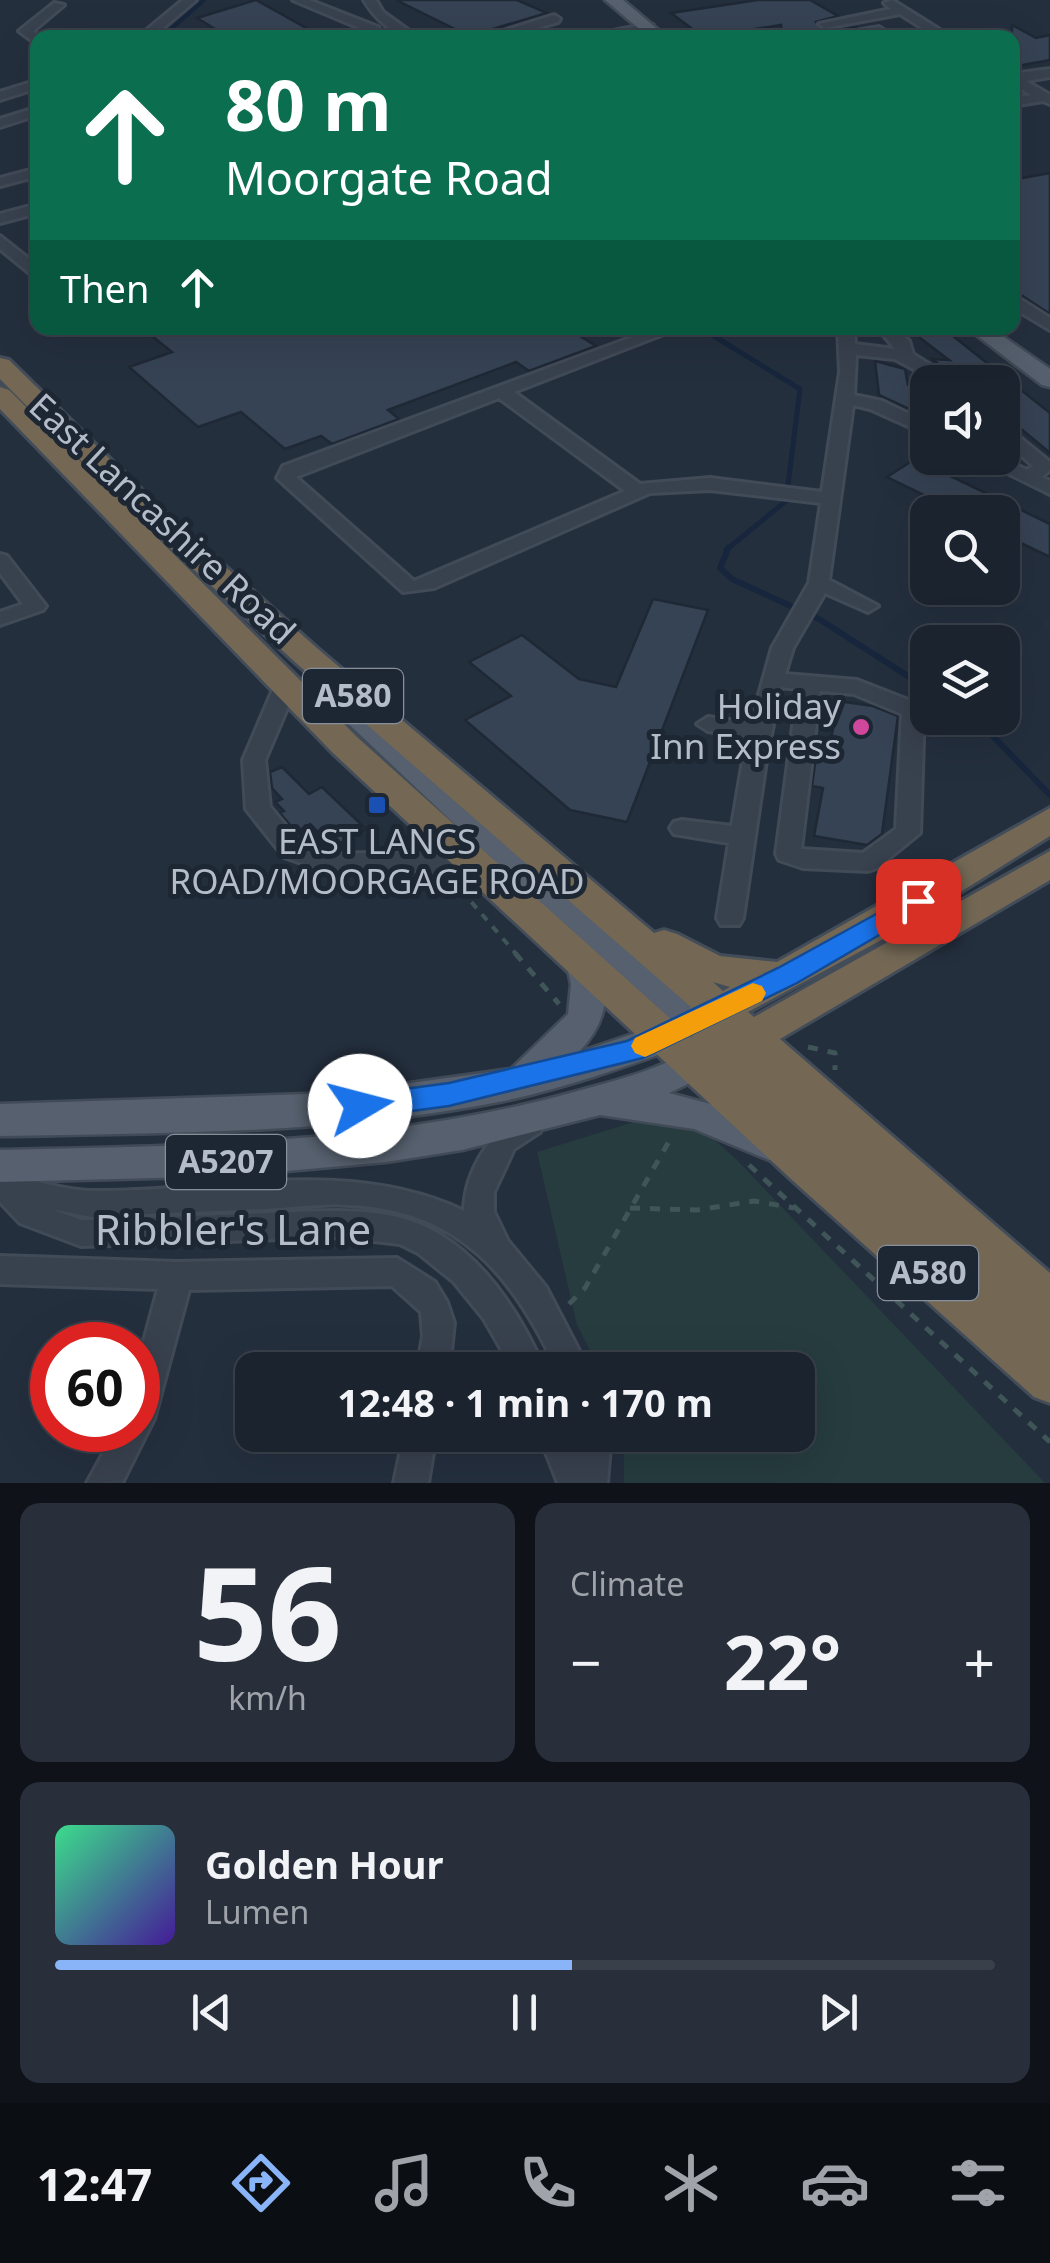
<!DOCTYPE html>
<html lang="en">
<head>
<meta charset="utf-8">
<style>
	:root { --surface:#1b232e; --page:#282f3a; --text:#f1f3f6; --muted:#a0a4aa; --line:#39404a; --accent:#8ab4f8 }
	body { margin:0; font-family:"Noto Sans",sans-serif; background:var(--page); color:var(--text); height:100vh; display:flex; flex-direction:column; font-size:38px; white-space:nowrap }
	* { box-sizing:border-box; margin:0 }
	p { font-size:32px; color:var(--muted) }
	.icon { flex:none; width:55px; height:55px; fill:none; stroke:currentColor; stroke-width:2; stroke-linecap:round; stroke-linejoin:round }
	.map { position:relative; height:1483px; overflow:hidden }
	.sheet { display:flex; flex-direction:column; gap:20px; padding:20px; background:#0f1319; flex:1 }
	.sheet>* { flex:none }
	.banner { position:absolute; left:30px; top:30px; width:990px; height:305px; border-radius:20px; box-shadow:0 10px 40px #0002,0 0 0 2px var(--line); background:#0b6e4f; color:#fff; overflow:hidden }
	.buttons { position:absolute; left:910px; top:365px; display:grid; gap:20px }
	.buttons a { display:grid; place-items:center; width:110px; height:110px; border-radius:20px; background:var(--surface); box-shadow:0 10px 40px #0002,0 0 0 2px var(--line); font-size:50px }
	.speed { position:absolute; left:30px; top:1322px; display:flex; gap:20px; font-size:50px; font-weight:700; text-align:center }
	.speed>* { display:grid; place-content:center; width:130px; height:130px; border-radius:50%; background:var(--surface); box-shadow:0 10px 40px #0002,0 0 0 2px var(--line); line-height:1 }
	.speed .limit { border:15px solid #d22; background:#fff; color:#111 }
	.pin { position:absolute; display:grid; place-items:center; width:85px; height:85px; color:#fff; margin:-42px; border-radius:20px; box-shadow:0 5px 15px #0006 }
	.me { position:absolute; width:110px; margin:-55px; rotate:82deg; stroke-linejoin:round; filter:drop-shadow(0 0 8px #0008) }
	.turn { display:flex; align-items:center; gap:35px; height:210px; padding:0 30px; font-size:45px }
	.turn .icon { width:130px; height:130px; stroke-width:2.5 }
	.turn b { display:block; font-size:70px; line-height:85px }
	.then { display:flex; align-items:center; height:95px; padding:0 30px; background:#0003; gap:20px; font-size:38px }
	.big { font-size:75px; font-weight:700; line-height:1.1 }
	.sheet .tile { flex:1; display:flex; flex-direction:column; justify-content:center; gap:15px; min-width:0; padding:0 35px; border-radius:20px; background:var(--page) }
	.sheet .dial { align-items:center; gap:0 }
	.dial b { font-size:130px; line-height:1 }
	.song { display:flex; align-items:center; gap:30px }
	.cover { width:120px; height:120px; border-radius:15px; background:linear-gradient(135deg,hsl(150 70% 55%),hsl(260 70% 35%)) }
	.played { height:10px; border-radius:5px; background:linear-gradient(90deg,var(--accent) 55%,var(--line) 55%) }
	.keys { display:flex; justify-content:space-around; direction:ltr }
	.heat { display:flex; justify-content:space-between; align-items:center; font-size:55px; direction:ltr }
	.sheet .tiles { flex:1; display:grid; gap:20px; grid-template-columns:1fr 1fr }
	.tile:last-child { grid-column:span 2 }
	.trip { position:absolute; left:235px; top:1352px; width:580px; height:100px; border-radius:20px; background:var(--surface); box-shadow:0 10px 40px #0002,0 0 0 2px var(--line); font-weight:700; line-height:100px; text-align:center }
	.tabs { display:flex; height:160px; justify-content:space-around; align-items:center; background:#0b0e12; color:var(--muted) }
	.tabs .icon { width:70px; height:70px }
	.tabs .current { color:var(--accent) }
	.tabs b { font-size:45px; color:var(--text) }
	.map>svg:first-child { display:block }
</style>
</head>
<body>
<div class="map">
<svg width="1050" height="1483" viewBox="0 0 1050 1483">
	<rect width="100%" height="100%" fill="#242f3e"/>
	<!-- green -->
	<path fill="#263c3f" d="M 679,1108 L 736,1159 L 1045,1483 L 624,1483 L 624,1435 L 798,1435 L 798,1370 L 600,1370 L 577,1325 L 537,1152 Z"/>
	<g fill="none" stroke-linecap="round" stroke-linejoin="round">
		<!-- stream-far2 -->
		<path stroke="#17263c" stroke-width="4" d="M 161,38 L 204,0"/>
		<!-- stream-far1 -->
		<path stroke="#17263c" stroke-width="5" d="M 701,328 L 800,389 L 786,501 L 726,550"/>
		<!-- stream -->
		<path stroke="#17263c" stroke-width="6" d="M 729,547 L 720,568 L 732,579 L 819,619 L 928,689
			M 969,718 L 986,729 L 1050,795"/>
	</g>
	<!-- building -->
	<path fill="#364354" stroke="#1f2835" stroke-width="2.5" d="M 256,0 L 324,38 L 230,38 L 197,18 Z
		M 396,0 L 517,0 L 547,13 L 469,36 Z
		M 758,0 L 810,0 L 838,16 L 816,22 L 823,31 L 857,27 L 838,30 L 829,38 L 782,38 L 781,25 L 703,37 L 671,13 Z
		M 1012,25 L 1036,38 L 1050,35 L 1050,60 L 1012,67 Z
		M 1050,173 L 1050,314 L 1012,289 L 1012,180 Z
		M 142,328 L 567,328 L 596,346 L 529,371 L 516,362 L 388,410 L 399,419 L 332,444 L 321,436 L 285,449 L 241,412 L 198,427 L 129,367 L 172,352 Z
		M 907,328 L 943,328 L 1050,413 L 1050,453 L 1002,413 L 1002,382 L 963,382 L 932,359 L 949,360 Z
		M 875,361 L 905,369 L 908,385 L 928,394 L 928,418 L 879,395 Z
		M 915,459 L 1050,524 L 1050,557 L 1002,534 L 1002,512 L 959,512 L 887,477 Z
		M 653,599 L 708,610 L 627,822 L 570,810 L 465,720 L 511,696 L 469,662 L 522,635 L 579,679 L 616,687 Z
		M 838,701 L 873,706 L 898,716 L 882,834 L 867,845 L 814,836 L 823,788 L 812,786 L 818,742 L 830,745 Z
		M 282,767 L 309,794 L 322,787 L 366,829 L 333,847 L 310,824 L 296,832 L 280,813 L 284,811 L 275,802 L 282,799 L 272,788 L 270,772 Z"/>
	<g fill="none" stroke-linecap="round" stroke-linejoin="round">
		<defs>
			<path id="minor" d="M 183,0 L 196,0 L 151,38 L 137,38 Z
				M 293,0 L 309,0 L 378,27 L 384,38 L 372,38 L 369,32 Z
				M 364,0 L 376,0 L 383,12 L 419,38 C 395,38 376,20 364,0 Z
				M 892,0 L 953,38 L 938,38 L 900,14 L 825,28 L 819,24 L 891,9 L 884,3 Z
				M 54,3 L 64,5 L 33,31 L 41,38 L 38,38 L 38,45 L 19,31 Z
				M 554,15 L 560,19 L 558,22 L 502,38 L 481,38 Z
				M 649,24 L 653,25 L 653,31 L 610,38 L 577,38 Z
				M 879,27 L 896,38 L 833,38 L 839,34 Z
				M 211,33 L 217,37 L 203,38 Z
				M 1050,69 L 1050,77 L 1026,81 L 1050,95 L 1050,104 L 1043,101 L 1012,106 L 1012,98 L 1032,95 L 1012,84 L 1012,74 Z
				M 38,80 L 38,88 L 0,100 L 0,92 Z
				M 38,107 L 38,115 L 0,127 L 0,119 Z
				M 38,168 L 38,176 L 0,186 L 0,178 Z
				M 38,204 L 38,213 L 0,223 L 0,214 Z
				M 0,236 L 38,266 L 38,280 L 0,249 Z
				M 1012,294 L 1050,318 L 1050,330 L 1012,307 Z
				M 657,328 L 679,328 L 514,392 L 640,484 L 710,478 L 822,492 L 840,372 L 838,328 L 854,328 L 855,344 L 895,349 L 878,328 L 895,328 L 909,341 L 913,354 L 957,382 L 938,382 L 895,359 L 856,355 L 854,395 L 882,401 L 928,423 L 928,435 L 870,409 L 853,405 L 829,580 L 878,606 L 868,612 L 825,593 L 793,648 L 785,674 L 857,680 L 921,705 L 924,710 L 920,833 L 877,868 L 868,871 L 803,868 L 779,860 L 776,854 L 798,689 L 781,687 L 767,754 L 743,918 L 739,925 L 721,925 L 717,918 L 729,843 L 674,834 L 670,828 L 674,822 L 682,820 L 732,826 L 747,737 L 708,731 L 697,724 L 708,717 L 751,723 L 772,648 L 809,583 L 821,503 L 710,490 L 650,493 L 434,588 L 403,592 L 277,478 L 283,466 ZM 499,398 L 625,491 L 414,581 L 296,477 ZM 820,691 L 854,694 L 902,714 L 896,829 L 863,853 L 801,849 Z
				M 1002,423 L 1050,462 L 1050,470 L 1042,477 L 1050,481 L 1050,494 L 977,458 L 1000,458 L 1027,470 L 1033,466 L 1002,438 Z
				M 0,554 L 7,556 L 46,606 L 43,610 L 0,625 L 0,612 L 23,604 L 0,573 Z
				M 286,678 L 297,685 L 265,760 L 270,807 L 302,845 L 328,854 L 414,852 L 484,864 L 493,867 L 496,873 L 493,879 L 484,882 L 414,870 L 327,872 L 284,857 L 246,809 L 243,760 L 275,685 Z
				M 530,1112 L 540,1116 L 544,1124 L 540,1132 L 514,1149 L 494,1192 L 494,1212 L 508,1241 L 546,1287 L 589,1370 L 557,1370 C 514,1277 460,1210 350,1205 C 322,1203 294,1207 266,1209 C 208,1211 149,1214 91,1217 L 51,1209 L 81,1220 C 142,1218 204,1216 265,1213 C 306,1212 348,1208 388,1215 C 466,1229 515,1302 545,1370 L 513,1370 L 484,1319 L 454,1282 L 418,1253 L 400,1244 L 339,1237 L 81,1246 L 20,1223 L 0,1202 L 0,1176 L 5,1174 C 34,1180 66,1191 95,1191 C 219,1192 348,1156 464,1211 C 465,1171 492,1126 530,1112 Z
				M 0,1256 L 177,1262 L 397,1258 L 435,1282 L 447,1302 L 454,1323 L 449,1370 L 417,1370 L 423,1336 L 421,1312 L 392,1286 L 189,1290 L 154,1419 L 122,1483 L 87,1483 L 116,1430 L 138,1430 L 138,1363 L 158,1289 L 0,1284 Z
				M 404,1435 L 436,1435 L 428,1483 L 394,1483 Z
				M 539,1435 L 571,1435 L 577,1448 L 579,1435 L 611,1435 L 607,1483 L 558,1483 Z"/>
			<path id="major" d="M 605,0 L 623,0 L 668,38 L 650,38 Z
				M 967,328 L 991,328 L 1050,369 L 1050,387 L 1042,385 Z
				M 328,679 L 338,681 L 714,1025 L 725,1049 L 717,1070 L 669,1093 L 726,1108 L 782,1133 L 788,1144 L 782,1155 L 769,1160 L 694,1129 L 600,1115 L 462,1150 L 386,1162 L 232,1176 L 0,1182 L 0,1150 C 192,1146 387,1144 574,1092 C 612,1081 654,1072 688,1051 L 683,1040 L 680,1047 C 622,1068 564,1088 504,1101 C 338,1134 168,1133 0,1136 L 0,1104 L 338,1093 L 511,1069 L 568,1014 L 571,984 L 566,963 L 571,954 L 590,952 L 318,695 L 314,688 L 318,681 ZM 599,960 L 665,1023 L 579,1052 C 605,1024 612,996 599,960 Z"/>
			<path id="highway" d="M 0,358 L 9,360 L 165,513 L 318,649 L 654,933 L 664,930 L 677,934 L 720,956 L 777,962 L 1050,808 L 1050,836 L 898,931 L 748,1012 L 754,1017 L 1050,851 L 1050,880 L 780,1039 L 1050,1273 L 1050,1403 L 1034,1397 L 791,1179 L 333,753 L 0,409 L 0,387 L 9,390 L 357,737 L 693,1039 L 684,1019 L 691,1007 L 296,663 L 145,525 L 0,379 ZM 713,982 L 730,987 L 723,991 Z"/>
		</defs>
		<!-- minor casing -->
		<use href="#minor" stroke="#414a57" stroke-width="6"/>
		<!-- major casing -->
		<use href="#major" stroke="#414a57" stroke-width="5"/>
		<!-- highway casing -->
		<use href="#highway" stroke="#434c59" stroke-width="6"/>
		<!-- path-far1 -->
		<path stroke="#3f5557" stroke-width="4" stroke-dasharray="8 8" stroke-linecap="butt" d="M 461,890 L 517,955"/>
		<!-- path -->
		<path stroke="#3f5557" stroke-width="5" stroke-dasharray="10 10" stroke-linecap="butt" d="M 515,953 L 559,1004
			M 808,1047 L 835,1053 L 835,1070
			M 749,1165 L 1050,1442
			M 630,1208 L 697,1210 L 754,1201 L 794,1208
			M 569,1304 L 585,1288 L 671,1138"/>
		<!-- minor -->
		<use href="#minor" fill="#38414e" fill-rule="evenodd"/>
		<!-- major -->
		<use href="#major" fill="#56606e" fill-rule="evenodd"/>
		<!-- highway -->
		<use href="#highway" fill="#746855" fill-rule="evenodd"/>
	</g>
	<!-- route -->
	<path fill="#1a73e8" stroke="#114b97" stroke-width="2.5" d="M 918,891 L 927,894 L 930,901 L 927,907 L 797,983 L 643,1058 L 449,1106 L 360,1118 L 350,1115 L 346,1106 L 350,1098 L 360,1095 L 449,1083 L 627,1041 L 778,968 Z"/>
	<!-- slow -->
	<path fill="#f59e0b" d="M 753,983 L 762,986 L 766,993 L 762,1001 L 654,1053 L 645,1057 L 635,1053 L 631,1046 L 635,1038 Z"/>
	<!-- markers -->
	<circle fill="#d1479c" stroke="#1d2633" stroke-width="4" cx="861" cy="727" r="10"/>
	<rect fill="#1a4fb4" stroke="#1d2633" stroke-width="4" x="367" y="795" width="20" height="20" rx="5"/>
	<g text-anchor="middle" stroke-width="10" stroke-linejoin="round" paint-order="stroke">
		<!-- shield labels -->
		<g fill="#1d2633" stroke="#878f9c" stroke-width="2.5">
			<rect x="303" y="669" width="100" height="54" rx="8"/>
			<rect x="166" y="1135" width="120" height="54" rx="8"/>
			<rect x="878" y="1246" width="100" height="54" rx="8"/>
		</g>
		<g font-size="32" font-weight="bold" fill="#b4bcc9">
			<text x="353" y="707">A580</text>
			<text x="226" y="1173">A5207</text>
			<text x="928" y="1284">A580</text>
		</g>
		<!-- street labels -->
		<g font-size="35" fill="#b4bcc9" stroke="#1d2633">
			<text transform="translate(162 519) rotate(43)" y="12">East Lancashire Road</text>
		</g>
		<!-- poi labels -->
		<g font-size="35" fill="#b4bcc9" stroke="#1d2633" text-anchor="end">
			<text x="841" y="719">Holiday<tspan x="841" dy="40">Inn Express</tspan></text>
			<text x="377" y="854" text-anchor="middle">EAST LANCS<tspan x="377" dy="40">ROAD/MOORGAGE ROAD</tspan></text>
		</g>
		<!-- near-street labels -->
		<g font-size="42" fill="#b4bcc9" stroke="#1d2633">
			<text x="233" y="1245">Ribbler's Lane</text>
		</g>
	</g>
</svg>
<div class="buttons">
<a><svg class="icon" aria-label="sound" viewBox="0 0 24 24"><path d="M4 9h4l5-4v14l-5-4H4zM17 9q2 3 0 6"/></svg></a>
<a><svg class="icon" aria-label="search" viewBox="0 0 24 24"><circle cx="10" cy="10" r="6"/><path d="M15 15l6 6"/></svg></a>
<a><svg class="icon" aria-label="layers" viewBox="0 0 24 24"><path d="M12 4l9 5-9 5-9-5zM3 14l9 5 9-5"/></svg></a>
</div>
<div class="speed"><div class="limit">60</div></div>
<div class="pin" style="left:918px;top:901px;background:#d93025"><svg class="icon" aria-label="arrive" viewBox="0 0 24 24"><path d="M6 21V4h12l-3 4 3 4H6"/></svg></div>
<svg class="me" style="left:360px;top:1106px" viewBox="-20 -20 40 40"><circle r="19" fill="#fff"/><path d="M0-13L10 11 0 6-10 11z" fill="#1a73e8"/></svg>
<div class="trip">12:48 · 1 min · 170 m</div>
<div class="banner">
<div class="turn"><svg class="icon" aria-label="ahead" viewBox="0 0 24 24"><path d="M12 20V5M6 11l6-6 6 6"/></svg><div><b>80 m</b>Moorgate Road</div></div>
<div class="then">Then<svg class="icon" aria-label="ahead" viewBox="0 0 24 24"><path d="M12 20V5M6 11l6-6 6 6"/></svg></div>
</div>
</div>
<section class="sheet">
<div class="tiles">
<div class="tile dial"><b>56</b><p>km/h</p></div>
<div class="tile"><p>Climate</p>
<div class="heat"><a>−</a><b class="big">22°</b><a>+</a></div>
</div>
<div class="tile">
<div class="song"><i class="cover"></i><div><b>Golden Hour</b><p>Lumen</p></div></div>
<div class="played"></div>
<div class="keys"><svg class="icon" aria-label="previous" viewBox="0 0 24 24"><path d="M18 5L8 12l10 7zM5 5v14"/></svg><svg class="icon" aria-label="pause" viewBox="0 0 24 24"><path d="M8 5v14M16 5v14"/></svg><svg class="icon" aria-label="next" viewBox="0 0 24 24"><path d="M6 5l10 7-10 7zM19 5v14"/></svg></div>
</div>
</div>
</section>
<nav class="tabs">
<b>12:47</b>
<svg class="icon current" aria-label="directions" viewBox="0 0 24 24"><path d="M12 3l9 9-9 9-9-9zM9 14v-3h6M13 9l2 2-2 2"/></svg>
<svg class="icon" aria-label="music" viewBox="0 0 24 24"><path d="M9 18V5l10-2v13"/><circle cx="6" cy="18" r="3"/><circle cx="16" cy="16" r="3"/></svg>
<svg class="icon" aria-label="phone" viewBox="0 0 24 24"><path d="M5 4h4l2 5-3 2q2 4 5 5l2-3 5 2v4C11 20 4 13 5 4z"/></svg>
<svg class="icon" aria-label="climate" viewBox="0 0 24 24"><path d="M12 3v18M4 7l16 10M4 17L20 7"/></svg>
<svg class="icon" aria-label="car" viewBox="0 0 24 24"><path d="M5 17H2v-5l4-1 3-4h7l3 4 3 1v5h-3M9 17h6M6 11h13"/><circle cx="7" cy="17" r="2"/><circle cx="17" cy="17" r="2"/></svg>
<svg class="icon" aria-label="filters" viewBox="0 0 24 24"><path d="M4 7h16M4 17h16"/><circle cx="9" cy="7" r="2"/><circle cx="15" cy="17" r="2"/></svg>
</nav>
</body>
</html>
